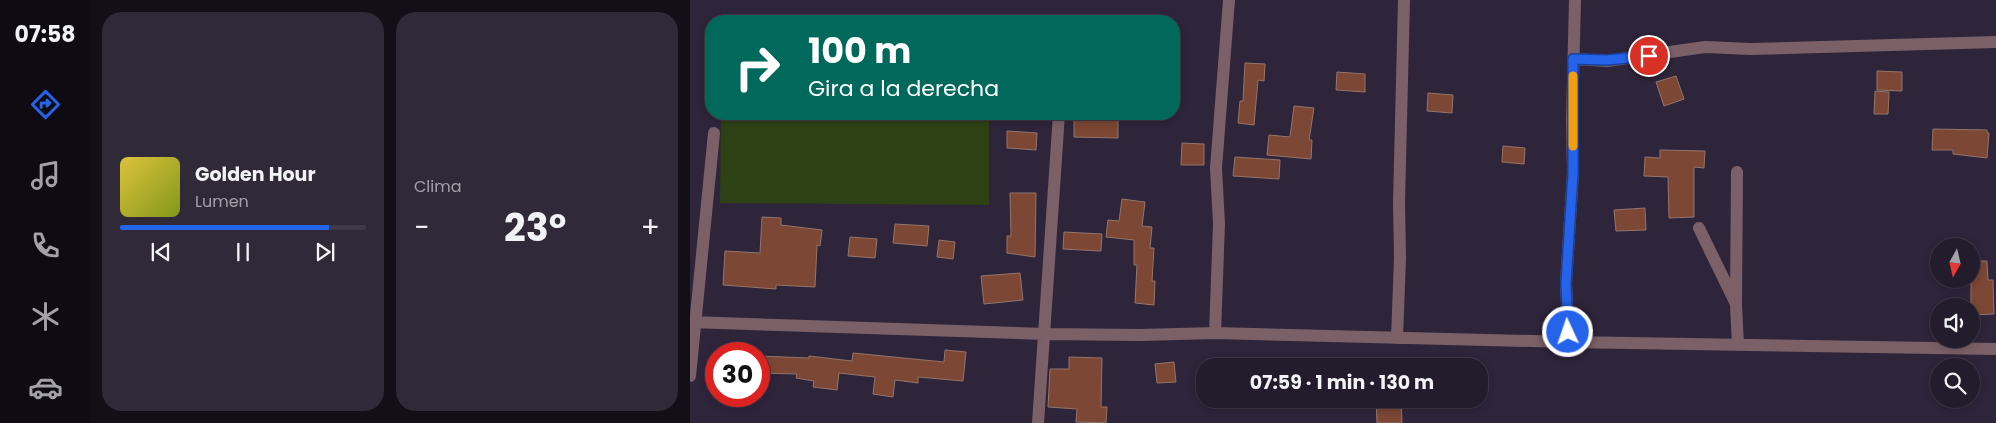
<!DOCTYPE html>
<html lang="es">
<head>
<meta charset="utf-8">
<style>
	:root { --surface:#231c2c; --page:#2f2938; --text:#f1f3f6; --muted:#a3a1a9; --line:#403a48; --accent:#2563eb }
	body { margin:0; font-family:Poppins,sans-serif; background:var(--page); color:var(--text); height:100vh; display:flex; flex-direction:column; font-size:19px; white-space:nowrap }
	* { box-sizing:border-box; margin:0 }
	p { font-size:16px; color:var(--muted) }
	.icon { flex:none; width:28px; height:28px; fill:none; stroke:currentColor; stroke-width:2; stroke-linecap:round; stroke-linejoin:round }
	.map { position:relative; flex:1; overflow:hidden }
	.drawer { display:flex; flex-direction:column; gap:12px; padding:12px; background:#130f18; width:600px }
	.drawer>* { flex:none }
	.hud { position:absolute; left:15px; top:15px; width:475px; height:105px; border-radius:20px; box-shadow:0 2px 8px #0003,0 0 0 1px var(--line); background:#00695c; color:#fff; overflow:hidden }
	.needle { width:32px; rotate:188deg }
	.buttons { position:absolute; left:1240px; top:238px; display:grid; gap:10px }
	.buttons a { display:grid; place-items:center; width:50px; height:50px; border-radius:50%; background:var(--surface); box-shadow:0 2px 8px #0003,0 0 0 1px var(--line); font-size:25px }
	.speed { position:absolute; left:15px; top:342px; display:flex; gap:10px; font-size:25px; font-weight:700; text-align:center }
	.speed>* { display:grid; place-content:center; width:65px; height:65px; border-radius:50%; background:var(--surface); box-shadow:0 2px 8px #0003,0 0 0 1px var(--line); line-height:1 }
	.speed .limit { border:8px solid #d22; background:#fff; color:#111 }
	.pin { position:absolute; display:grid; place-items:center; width:42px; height:42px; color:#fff; margin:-21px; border:2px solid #fff; border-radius:50%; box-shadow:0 1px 5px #0007 }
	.me { position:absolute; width:55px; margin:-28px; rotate:357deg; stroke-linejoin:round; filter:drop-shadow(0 0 4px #0008) }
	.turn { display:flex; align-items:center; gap:18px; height:105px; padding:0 20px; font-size:22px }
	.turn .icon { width:65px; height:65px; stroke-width:2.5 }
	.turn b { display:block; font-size:35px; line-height:42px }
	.big { font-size:38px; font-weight:700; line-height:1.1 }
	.drawer .widget { flex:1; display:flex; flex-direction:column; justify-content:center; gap:8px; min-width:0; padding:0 18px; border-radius:20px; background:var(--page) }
	.song { display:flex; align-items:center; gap:15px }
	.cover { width:60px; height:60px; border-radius:8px; background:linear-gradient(135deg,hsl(50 70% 55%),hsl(70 70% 35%)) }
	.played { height:5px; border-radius:2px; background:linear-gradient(90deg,var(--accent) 85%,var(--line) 85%) }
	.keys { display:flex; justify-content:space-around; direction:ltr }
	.heat { display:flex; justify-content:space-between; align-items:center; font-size:28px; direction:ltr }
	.drawer .tiles { flex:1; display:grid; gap:12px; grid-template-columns:repeat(2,1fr) }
	.trip { position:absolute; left:506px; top:358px; width:292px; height:50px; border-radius:20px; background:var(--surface); box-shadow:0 2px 8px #0003,0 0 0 1px var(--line); font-weight:700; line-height:50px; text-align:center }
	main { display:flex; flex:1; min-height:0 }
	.tab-bar { display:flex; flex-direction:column; width:90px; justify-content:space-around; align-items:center; background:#0e0b12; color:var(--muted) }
	.tab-bar .icon { width:35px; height:35px }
	.tab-bar .active { color:var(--accent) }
	.tab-bar b { font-size:22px; color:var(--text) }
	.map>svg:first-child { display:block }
</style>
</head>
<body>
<main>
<nav class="tab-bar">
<b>07:58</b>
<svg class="icon active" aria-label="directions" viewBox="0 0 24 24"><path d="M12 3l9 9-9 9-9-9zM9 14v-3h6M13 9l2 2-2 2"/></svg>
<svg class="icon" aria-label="music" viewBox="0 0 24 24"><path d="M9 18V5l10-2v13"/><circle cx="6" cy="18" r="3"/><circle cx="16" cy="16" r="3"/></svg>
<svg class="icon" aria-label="phone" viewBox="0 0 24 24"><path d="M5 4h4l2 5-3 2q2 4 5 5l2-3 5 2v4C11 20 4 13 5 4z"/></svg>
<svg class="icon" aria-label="climate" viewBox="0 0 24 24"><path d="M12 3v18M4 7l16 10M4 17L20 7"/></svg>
<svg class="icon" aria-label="car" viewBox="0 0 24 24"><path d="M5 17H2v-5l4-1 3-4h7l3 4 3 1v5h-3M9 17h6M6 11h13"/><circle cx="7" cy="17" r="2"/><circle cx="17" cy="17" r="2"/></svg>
</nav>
<section class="drawer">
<div class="tiles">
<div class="widget">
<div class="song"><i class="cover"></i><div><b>Golden Hour</b><p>Lumen</p></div></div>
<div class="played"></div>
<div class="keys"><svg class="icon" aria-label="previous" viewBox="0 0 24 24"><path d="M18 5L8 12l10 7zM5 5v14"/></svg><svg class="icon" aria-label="pause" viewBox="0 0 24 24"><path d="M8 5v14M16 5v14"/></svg><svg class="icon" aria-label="next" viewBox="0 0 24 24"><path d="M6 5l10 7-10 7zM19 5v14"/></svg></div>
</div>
<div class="widget"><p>Clima</p>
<div class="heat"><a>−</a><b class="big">23°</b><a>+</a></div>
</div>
</div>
</section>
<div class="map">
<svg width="1306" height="423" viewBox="0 0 1306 423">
	<rect width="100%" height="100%" fill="#2f253b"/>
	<!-- green -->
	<path fill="#2e4114" d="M 31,114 L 299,114 L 299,205 L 30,203 Z"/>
	<!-- building -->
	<path fill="#7c4734" stroke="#93756b" d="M 555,63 L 575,64 L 574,81 L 568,80 L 564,125 L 548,123 L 550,101 L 553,101 Z
		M 1187,71 L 1212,72 L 1212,91 L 1187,90 Z
		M 647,72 L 675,74 L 675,92 L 646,90 Z
		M 986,76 L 994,99 L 974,106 L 966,82 Z
		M 1185,91 L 1199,92 L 1198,114 L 1184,114 Z
		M 738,93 L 763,95 L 762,113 L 737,111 Z
		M 604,106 L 624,108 L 619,140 L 622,140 L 621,159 L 577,155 L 579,135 L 600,137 Z
		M 384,118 L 428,120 L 428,138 L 384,137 Z
		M 1243,129 L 1297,130 L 1297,133 L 1299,133 L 1297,158 L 1263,154 L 1263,150 L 1242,150 Z
		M 317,131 L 347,133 L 346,150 L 317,148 Z
		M 492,143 L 514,144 L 514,165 L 491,165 Z
		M 813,146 L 835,148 L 834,164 L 812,162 Z
		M 970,150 L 1015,151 L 1014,168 L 1004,167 L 1004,217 L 979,218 L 978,177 L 954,176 L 955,157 L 970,158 Z
		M 545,157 L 590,160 L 589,179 L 543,176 Z
		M 320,193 L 346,193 L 345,257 L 317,253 L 317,236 L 321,236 Z
		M 432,199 L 455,202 L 452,226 L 462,227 L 460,248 L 464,248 L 462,281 L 465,281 L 464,305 L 445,303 L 447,265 L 444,265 L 444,240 L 416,237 L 418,220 L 429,221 Z
		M 955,208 L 956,230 L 926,231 L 924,210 Z
		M 72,217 L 91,218 L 91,225 L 132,230 L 130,246 L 127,245 L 125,287 L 86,285 L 86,289 L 33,285 L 35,251 L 70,253 Z
		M 205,224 L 239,226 L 237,246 L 203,243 Z
		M 374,232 L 412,234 L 411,251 L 373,249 Z
		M 160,237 L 187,239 L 185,258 L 158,256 Z
		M 249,240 L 265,242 L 263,259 L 247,257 Z
		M 1281,261 L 1297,261 L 1298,280 L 1303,280 L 1304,314 L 1281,315 Z
		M 330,273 L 333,300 L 294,304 L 291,276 Z
		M 255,350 L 276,352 L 273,381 L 228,377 L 228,383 L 205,380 L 203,397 L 183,394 L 185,377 L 149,373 L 147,390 L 123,387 L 124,381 L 106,378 L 107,374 L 69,373 L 69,356 L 119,358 L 119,356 L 162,361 L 163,353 L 254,362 Z
		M 379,357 L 412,358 L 411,407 L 417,407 L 416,423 L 386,422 L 387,409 L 358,407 L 360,369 L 379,369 Z
		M 484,362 L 486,382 L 467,383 L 465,364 Z
		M 686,399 L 711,399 L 712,423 L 687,423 Z"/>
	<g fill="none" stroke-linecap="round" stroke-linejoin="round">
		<!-- minor -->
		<path stroke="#7b6067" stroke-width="12" d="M 883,59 L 917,61 L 1015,47 L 1061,49 L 1306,42
			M 1047,172 L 1046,305 L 1048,345
			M 1009,228 L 1045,302
			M 0,322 L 354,334 L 450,335 L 525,333 L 879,342 L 1306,349
			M 525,333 L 529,224 L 526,168 L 539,0
			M 707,338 L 710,258 L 709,202 L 714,0
			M 879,342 L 876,283 L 883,173 L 882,121 L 885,0
			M 0,376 L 24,133
			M 348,423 L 369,114"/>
	</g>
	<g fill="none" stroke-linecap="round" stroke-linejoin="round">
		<defs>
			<path id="route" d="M 878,332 L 876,283 L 883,173 L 883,59 L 917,60 L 959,56"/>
		</defs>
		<!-- route casing -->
		<use href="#route" stroke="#184099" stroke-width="12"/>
		<!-- route -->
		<use href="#route" stroke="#2563eb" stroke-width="9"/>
		<!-- slow -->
		<path stroke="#f59e0b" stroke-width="9" d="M 883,146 L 883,76"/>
	</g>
</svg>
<div class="buttons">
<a><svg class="needle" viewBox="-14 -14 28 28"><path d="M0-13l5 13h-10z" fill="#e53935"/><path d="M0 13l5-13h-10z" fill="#a3a1a9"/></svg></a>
<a><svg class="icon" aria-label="sound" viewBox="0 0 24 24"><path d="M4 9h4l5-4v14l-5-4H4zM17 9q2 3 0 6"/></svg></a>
<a><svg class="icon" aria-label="search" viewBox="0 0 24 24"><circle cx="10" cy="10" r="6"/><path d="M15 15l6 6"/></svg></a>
</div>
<div class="speed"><div class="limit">30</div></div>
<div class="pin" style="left:959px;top:56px;background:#d93025"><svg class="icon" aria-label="arrive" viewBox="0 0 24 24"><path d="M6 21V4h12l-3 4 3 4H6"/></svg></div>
<svg class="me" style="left:878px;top:332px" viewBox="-20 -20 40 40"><circle r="17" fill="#2563eb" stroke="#fff" stroke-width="3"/><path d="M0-11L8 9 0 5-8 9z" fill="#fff"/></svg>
<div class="trip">07:59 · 1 min · 130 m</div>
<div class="hud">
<div class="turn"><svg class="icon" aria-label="right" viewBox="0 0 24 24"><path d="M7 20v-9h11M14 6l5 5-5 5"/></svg><div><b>100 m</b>Gira a la derecha</div></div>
</div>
</div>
</main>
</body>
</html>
